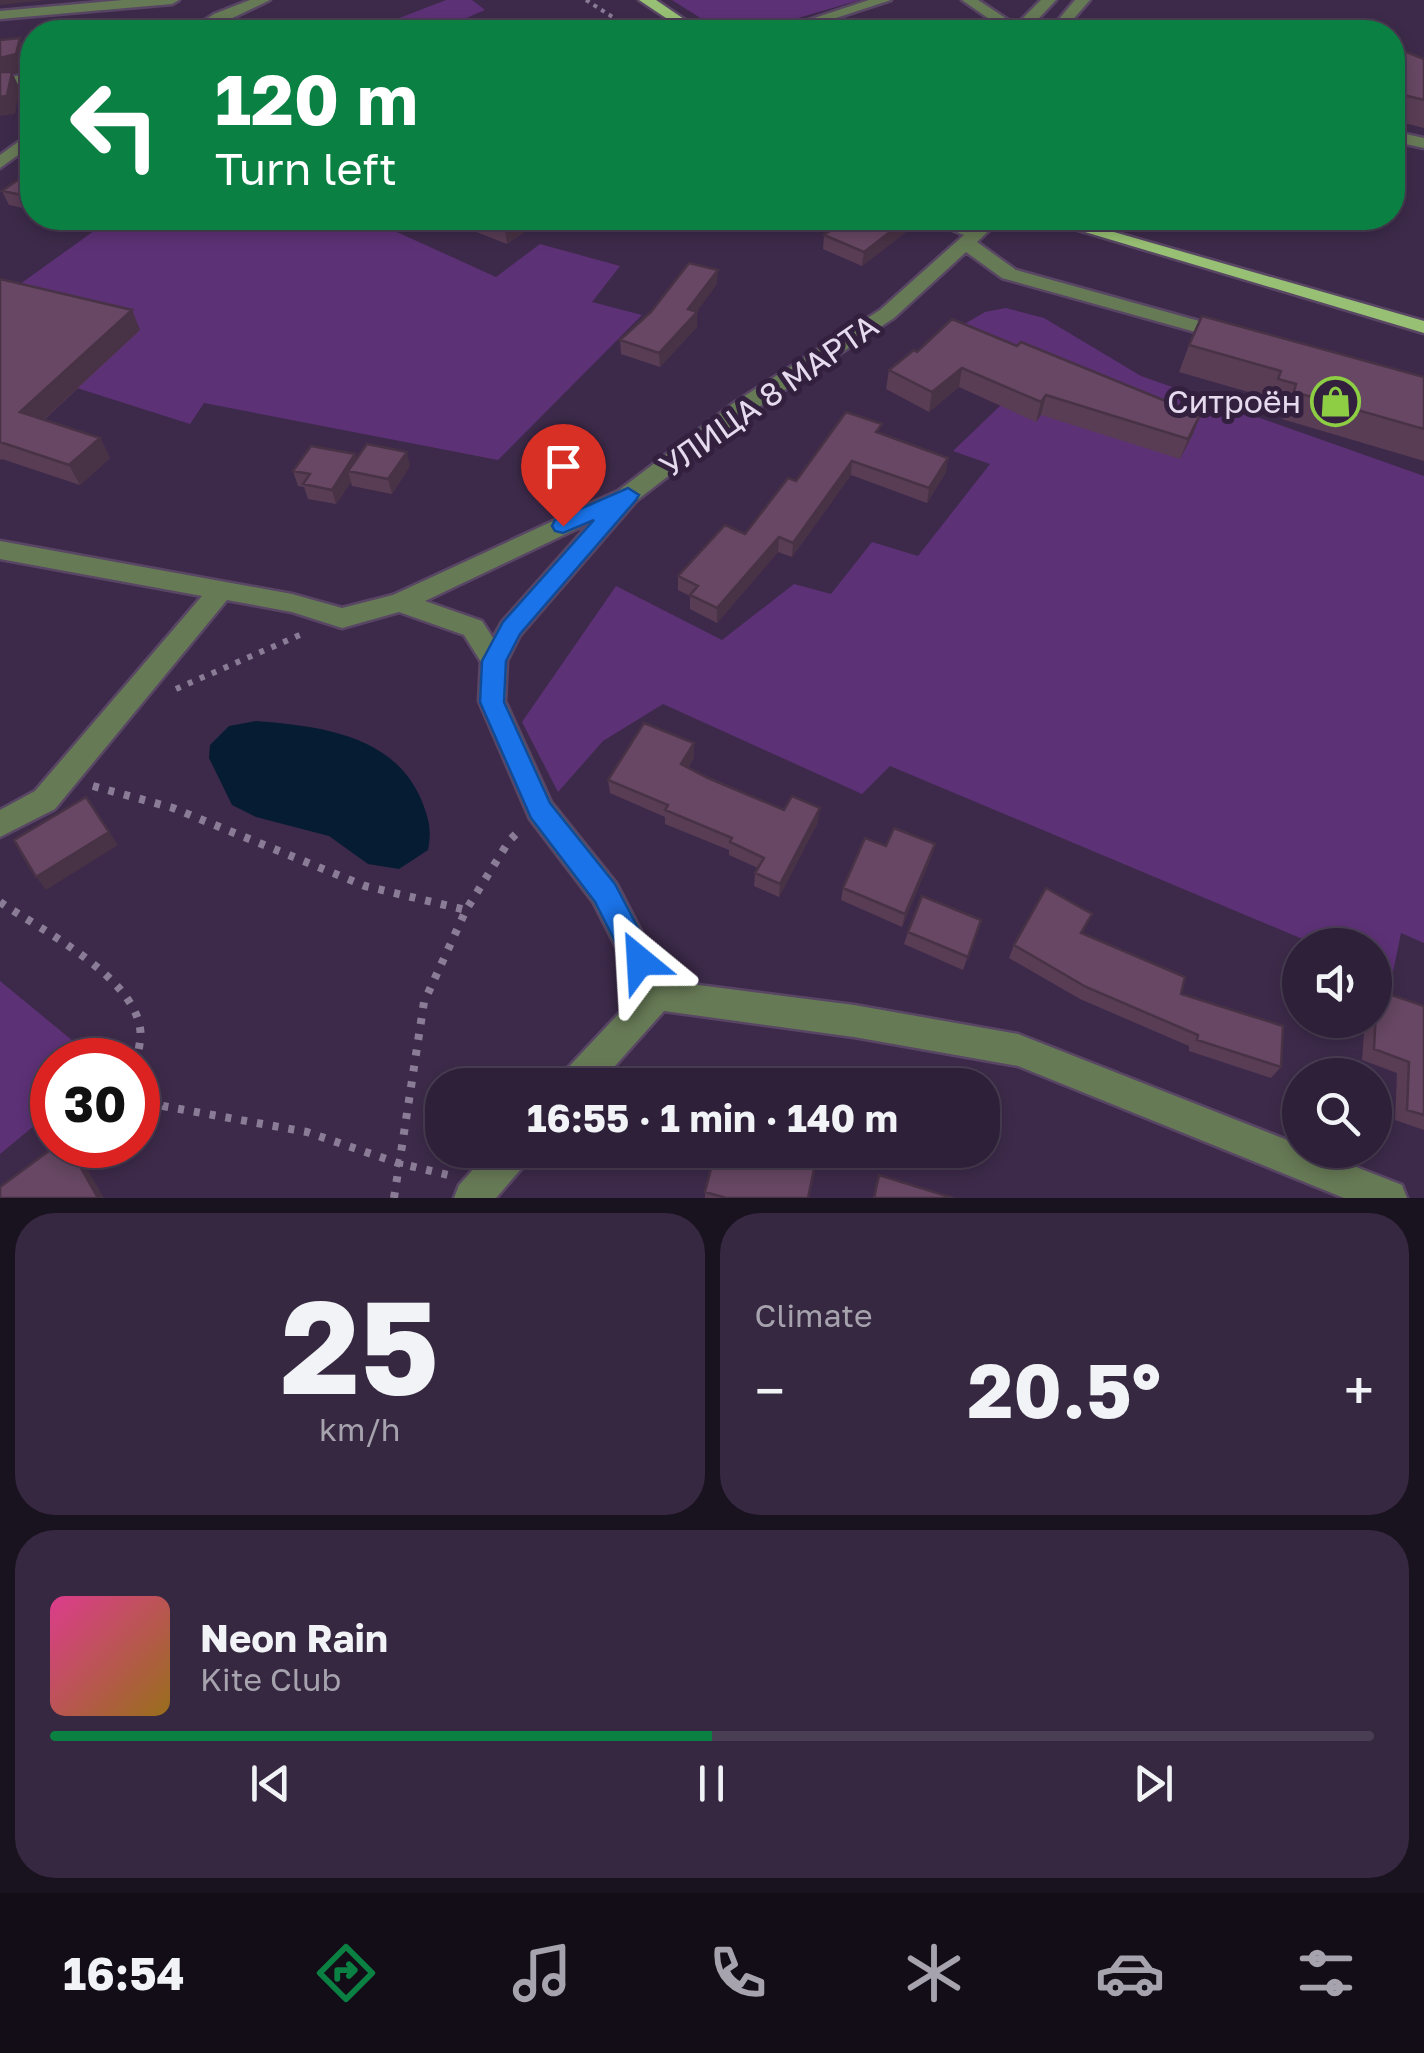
<!DOCTYPE html>
<html lang="en">
<head>
<meta charset="utf-8">
<style>
	:root { --surface:#2e2038; --page:#362840; --text:#f1f3f6; --muted:#a7a3ae; --line:#493e53; --accent:#0b8043 }
	body { margin:0; font-family:"Golos Text",sans-serif; background:var(--page); color:var(--text); height:100vh; display:flex; flex-direction:column; font-size:38px; white-space:nowrap }
	* { box-sizing:border-box; margin:0 }
	p { font-size:32px; color:var(--muted) }
	.icon { flex:none; width:55px; height:55px; fill:none; stroke:currentColor; stroke-width:2; stroke-linecap:round; stroke-linejoin:round }
	.map { position:relative; height:1198px; overflow:hidden }
	.sheet { display:flex; flex-direction:column; gap:15px; padding:15px; background:#19121f; flex:1 }
	.sheet>* { flex:none }
	.guide { position:absolute; left:20px; top:20px; width:1385px; height:210px; border-radius:40px; box-shadow:0 5px 15px #0003,0 0 0 2px var(--line); background:#0b8043; color:#fff; overflow:hidden }
	.fabs { position:absolute; left:1282px; top:928px; display:grid; gap:20px }
	.fabs a { display:grid; place-items:center; width:110px; height:110px; border-radius:50%; background:var(--surface); box-shadow:0 5px 15px #0003,0 0 0 2px var(--line); font-size:50px }
	.speed { position:absolute; left:30px; top:1038px; display:flex; gap:20px; font-size:50px; font-weight:700; text-align:center }
	.speed>* { display:grid; place-content:center; width:130px; height:130px; border-radius:50%; background:var(--surface); box-shadow:0 5px 15px #0003,0 0 0 2px var(--line); line-height:1 }
	.speed .limit { border:15px solid #d22; background:#fff; color:#111 }
	.pin { position:absolute; display:grid; place-items:center; width:85px; height:85px; color:#fff; margin:-102px -42px; border-radius:50% 50% 50% 0; rotate:-45deg; box-shadow:0 0 10px #0007 }
	.pin .icon { rotate:45deg }
	.me { position:absolute; width:110px; margin:-55px; rotate:333deg; stroke-linejoin:round; filter:drop-shadow(0 0 8px #0008) }
	.turn { display:flex; align-items:center; gap:35px; height:210px; padding:0 30px; font-size:45px }
	.turn .icon { width:130px; height:130px; stroke-width:2.5 }
	.turn b { display:block; font-size:70px; line-height:85px }
	.big { font-size:75px; font-weight:700; line-height:1.1 }
	.sheet .tile { flex:1; display:flex; flex-direction:column; justify-content:center; gap:15px; min-width:0; padding:0 35px; border-radius:40px; background:var(--page) }
	.sheet .dial { align-items:center; gap:0 }
	.dial b { font-size:130px; line-height:1 }
	.song { display:flex; align-items:center; gap:30px }
	.cover { width:120px; height:120px; border-radius:15px; background:linear-gradient(135deg,hsl(330 70% 55%),hsl(40 70% 35%)) }
	.played { height:10px; border-radius:5px; background:linear-gradient(90deg,var(--accent) 50%,var(--line) 50%) }
	.keys { display:flex; justify-content:space-around; direction:ltr }
	.heat { display:flex; justify-content:space-between; align-items:center; font-size:55px; direction:ltr }
	.sheet .tiles { flex:1; display:grid; gap:15px; grid-template-columns:1fr 1fr }
	.tile:last-child { grid-column:span 2 }
	.trip { position:absolute; left:425px; top:1068px; width:575px; height:100px; border-radius:40px; background:var(--surface); box-shadow:0 5px 15px #0003,0 0 0 2px var(--line); font-weight:700; line-height:100px; text-align:center }
	.tab-bar { display:flex; height:160px; justify-content:space-around; align-items:center; background:#120d16; color:var(--muted) }
	.tab-bar .icon { width:70px; height:70px }
	.tab-bar .current { color:var(--accent) }
	.tab-bar b { font-size:45px; color:var(--text) }
	.map>svg:first-child { display:block }
</style>
</head>
<body>
<div class="map">
<svg width="1424" height="1198" viewBox="0 0 1424 1198">
	<rect width="100%" height="100%" fill="#3d2a4a"/>
	<!-- green -->
	<path fill="#5d3176" d="M 446,0 L 472,0 L 485,10 C 448,25 427,41 389,22 Z
		M 672,0 L 860,0 L 760,29 L 713,26 Z
		M 112,218 L 366,218 L 496,277 L 540,244 L 620,266 L 592,302 L 642,315 L 498,460 L 204,403 L 190,424 L 77,388 L 2,297 Z
		M 1006,308 L 1044,318 L 1141,376 L 1424,476 L 1424,943 L 1401,933 L 1392,977 L 1375,969 L 1375,945 L 1317,945 L 890,766 L 862,794 L 663,704 L 603,741 L 558,792 L 522,722 L 616,586 L 722,640 L 794,584 L 831,594 L 872,542 L 918,556 L 990,464 L 953,451 L 1001,405 L 949,333 L 985,312 Z
		M 0,981 L 96,1060 L 52,1060 L 52,1111 L 0,1154 Z"/>
	<!-- water -->
	<path fill="#061c32" d="M 256,721 C 318,726 393,734 421,799 C 429,819 432,829 428,850 L 399,869 L 368,864 L 329,836 L 256,817 L 232,805 L 209,758 L 210,745 L 229,726 Z"/>
	<g fill="none" stroke-linecap="round" stroke-linejoin="round">
		<defs>
			<path id="minor" d="M 123,0 L 179,0 L 172,4 L 0,19 L 0,11 Z
				M 250,0 L 270,0 L 203,32 L 186,32 L 214,14 Z
				M 869,0 L 891,0 L 793,32 L 772,32 Z
				M 962,0 L 978,0 L 1016,25 L 1041,0 L 1056,0 L 1026,32 L 1008,32 Z
				M 1075,0 L 1090,0 L 1062,32 L 1048,32 Z
				M 32,74 L 32,84 L 0,88 L 0,78 Z
				M 1392,131 L 1424,138 L 1424,148 L 1392,141 Z
				M 32,132 L 32,145 L 0,168 L 0,155 Z
				M 924,218 L 949,218 L 973,226 L 983,218 L 1002,218 L 977,242 L 1016,270 L 1235,331 L 1238,335 L 1228,341 L 1002,278 L 966,252 L 894,318 L 751,412 L 636,501 L 520,635 L 507,661 L 505,701 L 551,802 L 616,883 L 667,981 L 854,1005 L 1018,1034 L 1300,1145 L 1300,1150 L 1313,1150 L 1402,1185 L 1407,1198 L 1344,1198 L 1018,1066 L 854,1037 L 664,1011 L 598,1085 L 558,1085 L 563,1073 L 639,992 L 594,903 L 530,819 L 479,701 L 481,662 L 464,635 L 399,612 L 342,628 L 292,612 L 227,600 L 55,809 L 0,837 L 0,810 L 35,791 L 202,596 L 0,559 L 0,541 L 292,594 L 342,608 L 393,595 L 618,491 L 735,402 L 880,310 L 964,235 ZM 591,522 L 502,622 L 493,638 L 482,621 L 425,601 Z
				M 491,1150 L 533,1150 L 527,1162 L 496,1198 L 454,1198 L 459,1185 Z"/>
			<path id="major" d="M 639,0 L 656,0 L 703,32 L 687,32 Z
				M 1038,218 L 1065,218 L 1424,321 L 1424,333 Z"/>
		</defs>
		<!-- minor casing -->
		<use href="#minor" stroke="#584664" stroke-width="5"/>
		<!-- major casing -->
		<use href="#major" stroke="#584664" stroke-width="5"/>
		<!-- path-far2 -->
		<path stroke="#8a7b96" stroke-width="4" stroke-dasharray="4 5" stroke-linecap="butt" d="M 586,0 L 636,32"/>
		<!-- path-far1 -->
		<path stroke="#8a7b96" stroke-width="6" stroke-dasharray="5 8" stroke-linecap="butt" d="M 176,689 L 302,634
			M 93,786 L 99,788"/>
		<!-- path -->
		<path stroke="#8a7b96" stroke-width="8" stroke-dasharray="6 10" stroke-linecap="butt" d="M 93,786 L 173,808 L 365,886 L 466,910
			M 0,902 C 41,930 132,975 140,1028 C 142,1038 138,1050 137,1060
			M 138,1085 L 163,1106 L 307,1132 L 398,1163 L 448,1175
			M 394,1198 L 424,1002 L 466,910 L 509,841 L 522,828"/>
		<!-- minor -->
		<use href="#minor" fill="#677a56" fill-rule="evenodd"/>
		<!-- major -->
		<use href="#major" fill="#98c074" fill-rule="evenodd"/>
	</g>
	<!-- wall -->
	<path fill="#593d55" d="M 1392,42 L 1401,50 L 1424,59 L 1424,128 L 1392,120 Z
		M 32,170 L 32,210 L 9,205 L 2,191 Z
		M 441,218 L 538,218 L 539,222 L 507,244 Z
		M 908,218 L 906,232 L 862,266 L 823,249 L 824,235 Z
		M 0,279 L 132,310 L 140,330 L 44,420 L 100,438 L 110,458 L 80,485 L 2,459 L 0,460 Z
		M 717,284 L 696,312 L 697,327 L 660,367 L 621,354 L 620,340 Z
		M 1189,345 L 1424,377 L 1424,461 L 1282,419 L 1284,411 L 1267,406 L 1269,398 L 1179,372 Z
		M 914,350 L 1193,434 L 1180,459 L 1041,415 L 1036,422 L 959,387 L 929,412 L 886,389 L 889,370 Z
		M 881,434 L 946,472 L 927,503 L 851,475 L 792,557 L 778,552 L 717,623 L 690,609 L 690,596 L 678,590 L 678,576 L 745,534 L 796,481 Z
		M 355,454 L 357,459 L 410,466 L 392,494 L 352,486 L 351,482 L 336,504 L 308,499 L 304,487 L 298,486 L 293,471 Z
		M 694,743 L 694,757 L 688,768 L 784,810 L 818,822 L 779,897 L 754,886 L 755,873 L 758,868 L 729,855 L 729,850 L 665,824 L 665,817 L 610,793 L 608,780 Z
		M 935,844 L 931,857 L 902,927 L 841,900 L 843,888 L 886,846 Z
		M 981,920 L 963,970 L 904,944 L 908,932 Z
		M 1082,934 L 1181,994 L 1281,1067 L 1271,1078 L 1189,1051 L 1189,1046 L 1080,999 L 1009,958 L 1014,945 Z
		M 1377,990 L 1424,1006 L 1424,1130 L 1395,1120 L 1397,1073 L 1362,1060 L 1365,1020 L 1375,1020 L 1375,992 Z
		M 705,1192 L 808,1198 L 705,1198 Z"/>
	<!-- shaded-wall -->
	<path fill="#483245" d="M 0,0 L 47,0 L 0,5 Z
		M 20,38 L 27,55 L 24,71 L 13,74 L 20,89 L 15,114 L 0,116 L 0,58 Z
		M 514,218 L 538,218 L 539,222 L 507,244 L 504,224 Z
		M 908,218 L 906,232 L 862,266 L 864,252 Z
		M 718,270 L 717,284 L 695,314 L 697,312 L 697,327 L 660,367 L 659,353 L 688,309 Z
		M 132,310 L 140,330 L 30,432 L 20,412 Z
		M 962,368 L 959,387 L 929,412 L 932,392 Z
		M 1046,395 L 1041,415 L 1036,422 L 1041,402 Z
		M 1200,415 L 1193,434 L 1180,459 L 1188,439 Z
		M 100,438 L 110,458 L 80,485 L 69,465 Z
		M 407,452 L 410,466 L 392,494 L 388,479 Z
		M 355,454 L 359,469 L 348,471 L 351,482 L 336,504 L 332,490 Z
		M 948,458 L 946,472 L 927,503 L 929,488 Z
		M 852,461 L 851,475 L 792,557 L 793,543 Z
		M 779,537 L 778,552 L 717,623 L 717,608 Z
		M 694,743 L 694,757 L 681,778 L 681,764 Z
		M 86,797 L 118,845 L 46,890 L 36,877 Z
		M 820,808 L 818,822 L 779,897 L 780,884 Z
		M 935,844 L 931,857 L 902,927 L 905,914 Z
		M 68,1145 L 71,1145 L 76,1150 L 104,1198 L 98,1198 Z"/>
	<!-- building -->
	<path fill="#674763" stroke="#483245" stroke-width="2.5" d="M 20,38 L 16,54 L 0,58 L 0,40 Z
		M 1392,42 L 1398,44 L 1401,50 L 1424,59 L 1424,100 L 1392,92 Z
		M 0,72 L 12,72 L 7,96 L 0,97 Z
		M 32,170 L 32,197 L 2,191 Z
		M 488,218 L 514,218 L 504,224 Z
		M 848,218 L 908,218 L 864,252 L 824,235 Z
		M 689,263 L 718,270 L 688,309 L 697,312 L 659,353 L 620,340 L 651,312 Z
		M 0,279 L 132,310 L 20,412 L 100,438 L 69,465 L 0,442 Z
		M 1202,316 L 1424,377 L 1424,429 L 1294,392 L 1296,384 L 1278,379 L 1281,371 L 1189,345 Z
		M 952,319 L 1017,346 L 1021,342 L 1200,415 L 1188,439 L 1046,395 L 1041,402 L 962,368 L 932,392 L 889,370 L 914,350 L 917,352 Z
		M 846,412 L 882,424 L 876,432 L 948,458 L 929,488 L 852,461 L 793,543 L 779,537 L 717,608 L 690,595 L 698,586 L 678,576 L 725,525 L 745,534 L 788,478 L 796,481 Z
		M 367,444 L 407,452 L 388,479 L 348,471 Z
		M 311,446 L 355,454 L 332,490 L 303,484 L 310,474 L 293,471 Z
		M 644,723 L 694,743 L 681,764 L 708,778 L 784,810 L 792,796 L 820,808 L 780,884 L 755,873 L 764,858 L 730,842 L 732,838 L 665,810 L 668,805 L 608,780 Z
		M 86,797 L 109,832 L 36,877 L 14,840 Z
		M 894,828 L 935,844 L 905,914 L 843,888 L 865,838 L 886,846 Z
		M 1046,888 L 1092,914 L 1081,933 L 1185,977 L 1181,994 L 1283,1026 L 1281,1067 L 1197,1040 L 1198,1035 L 1086,987 L 1014,945 Z
		M 922,896 L 981,920 L 968,957 L 908,932 Z
		M 1377,990 L 1424,1006 L 1424,1115 L 1407,1110 L 1409,1062 L 1374,1049 Z
		M 57,1145 L 68,1145 L 98,1198 L 0,1198 L 0,1187 Z
		M 716,1150 L 818,1150 L 808,1198 L 726,1198 L 705,1192 Z
		M 879,1175 L 953,1198 L 874,1198 Z"/>
	<!-- route -->
	<path fill="#1a73e8" stroke="#114b97" stroke-width="2.5" d="M 628,488 L 639,495 L 636,500 L 520,634 L 506,661 L 504,702 L 550,803 L 615,884 L 650,951 L 654,961 L 650,971 L 640,975 L 630,971 L 595,902 L 531,818 L 480,702 L 482,661 L 503,622 L 594,520 L 563,533 L 555,531 L 552,526 L 555,520 Z"/>
	<!-- icons -->
	<defs>
		<symbol id="shop-ring" viewBox="-11 -11 22 22"><circle r="9.5" fill="#33203f" stroke="#8dce44" stroke-width="1.5"/><path d="M-5-2.5h2.3a2.7 3.5 0 0 1 5.4 0H5L5.5 6h-11ZM-1.5-2.5h3a1.5 2.3 0 0 0-3 0Z" fill="#8dce44"/></symbol>
	</defs>
	<g fill-rule="evenodd">
		<use href="#shop-ring" x="1308" y="374" width="55" height="55"/>
	</g>
	<g text-anchor="middle" stroke-width="10" stroke-linejoin="round" paint-order="stroke">
		<!-- street labels -->
		<g font-size="32" fill="#e5daee" stroke="#33203f">
			<text transform="translate(769 396) rotate(-35)" y="11">УЛИЦА 8 МАРТА</text>
		</g>
		<!-- poi labels -->
		<g font-size="32" fill="#e5daee" stroke="#33203f" text-anchor="end">
			<text x="1301" y="413">Ситроён</text>
		</g>
	</g>
</svg>
<div class="fabs">
<a><svg class="icon" aria-label="sound" viewBox="0 0 24 24"><path d="M4 9h4l5-4v14l-5-4H4zM17 9q2 3 0 6"/></svg></a>
<a><svg class="icon" aria-label="search" viewBox="0 0 24 24"><circle cx="10" cy="10" r="6"/><path d="M15 15l6 6"/></svg></a>
</div>
<div class="speed"><div class="limit">30</div></div>
<div class="pin" style="left:563px;top:526px;background:#d93025"><svg class="icon" aria-label="arrive" viewBox="0 0 24 24"><path d="M6 21V4h12l-3 4 3 4H6"/></svg></div>
<svg class="me" style="left:640px;top:961px" viewBox="-20 -20 40 40"><path d="M0-17L14 15 0 8-14 15z" fill="#1a73e8" stroke="#fff" stroke-width="4"/></svg>
<div class="trip">16:55 · 1 min · 140 m</div>
<div class="guide">
<div class="turn"><svg class="icon" aria-label="left" viewBox="0 0 24 24"><path d="M17 20v-9H6M10 6l-5 5 5 5"/></svg><div><b>120 m</b>Turn left</div></div>
</div>
</div>
<section class="sheet">
<div class="tiles">
<div class="tile dial"><b>25</b><p>km/h</p></div>
<div class="tile"><p>Climate</p>
<div class="heat"><a>−</a><b class="big">20.5°</b><a>+</a></div>
</div>
<div class="tile">
<div class="song"><i class="cover"></i><div><b>Neon Rain</b><p>Kite Club</p></div></div>
<div class="played"></div>
<div class="keys"><svg class="icon" aria-label="previous" viewBox="0 0 24 24"><path d="M18 5L8 12l10 7zM5 5v14"/></svg><svg class="icon" aria-label="pause" viewBox="0 0 24 24"><path d="M8 5v14M16 5v14"/></svg><svg class="icon" aria-label="next" viewBox="0 0 24 24"><path d="M6 5l10 7-10 7zM19 5v14"/></svg></div>
</div>
</div>
</section>
<nav class="tab-bar">
<b>16:54</b>
<svg class="icon current" aria-label="directions" viewBox="0 0 24 24"><path d="M12 3l9 9-9 9-9-9zM9 14v-3h6M13 9l2 2-2 2"/></svg>
<svg class="icon" aria-label="music" viewBox="0 0 24 24"><path d="M9 18V5l10-2v13"/><circle cx="6" cy="18" r="3"/><circle cx="16" cy="16" r="3"/></svg>
<svg class="icon" aria-label="phone" viewBox="0 0 24 24"><path d="M5 4h4l2 5-3 2q2 4 5 5l2-3 5 2v4C11 20 4 13 5 4z"/></svg>
<svg class="icon" aria-label="climate" viewBox="0 0 24 24"><path d="M12 3v18M4 7l16 10M4 17L20 7"/></svg>
<svg class="icon" aria-label="car" viewBox="0 0 24 24"><path d="M5 17H2v-5l4-1 3-4h7l3 4 3 1v5h-3M9 17h6M6 11h13"/><circle cx="7" cy="17" r="2"/><circle cx="17" cy="17" r="2"/></svg>
<svg class="icon" aria-label="filters" viewBox="0 0 24 24"><path d="M4 7h16M4 17h16"/><circle cx="9" cy="7" r="2"/><circle cx="15" cy="17" r="2"/></svg>
</nav>
</body>
</html>
